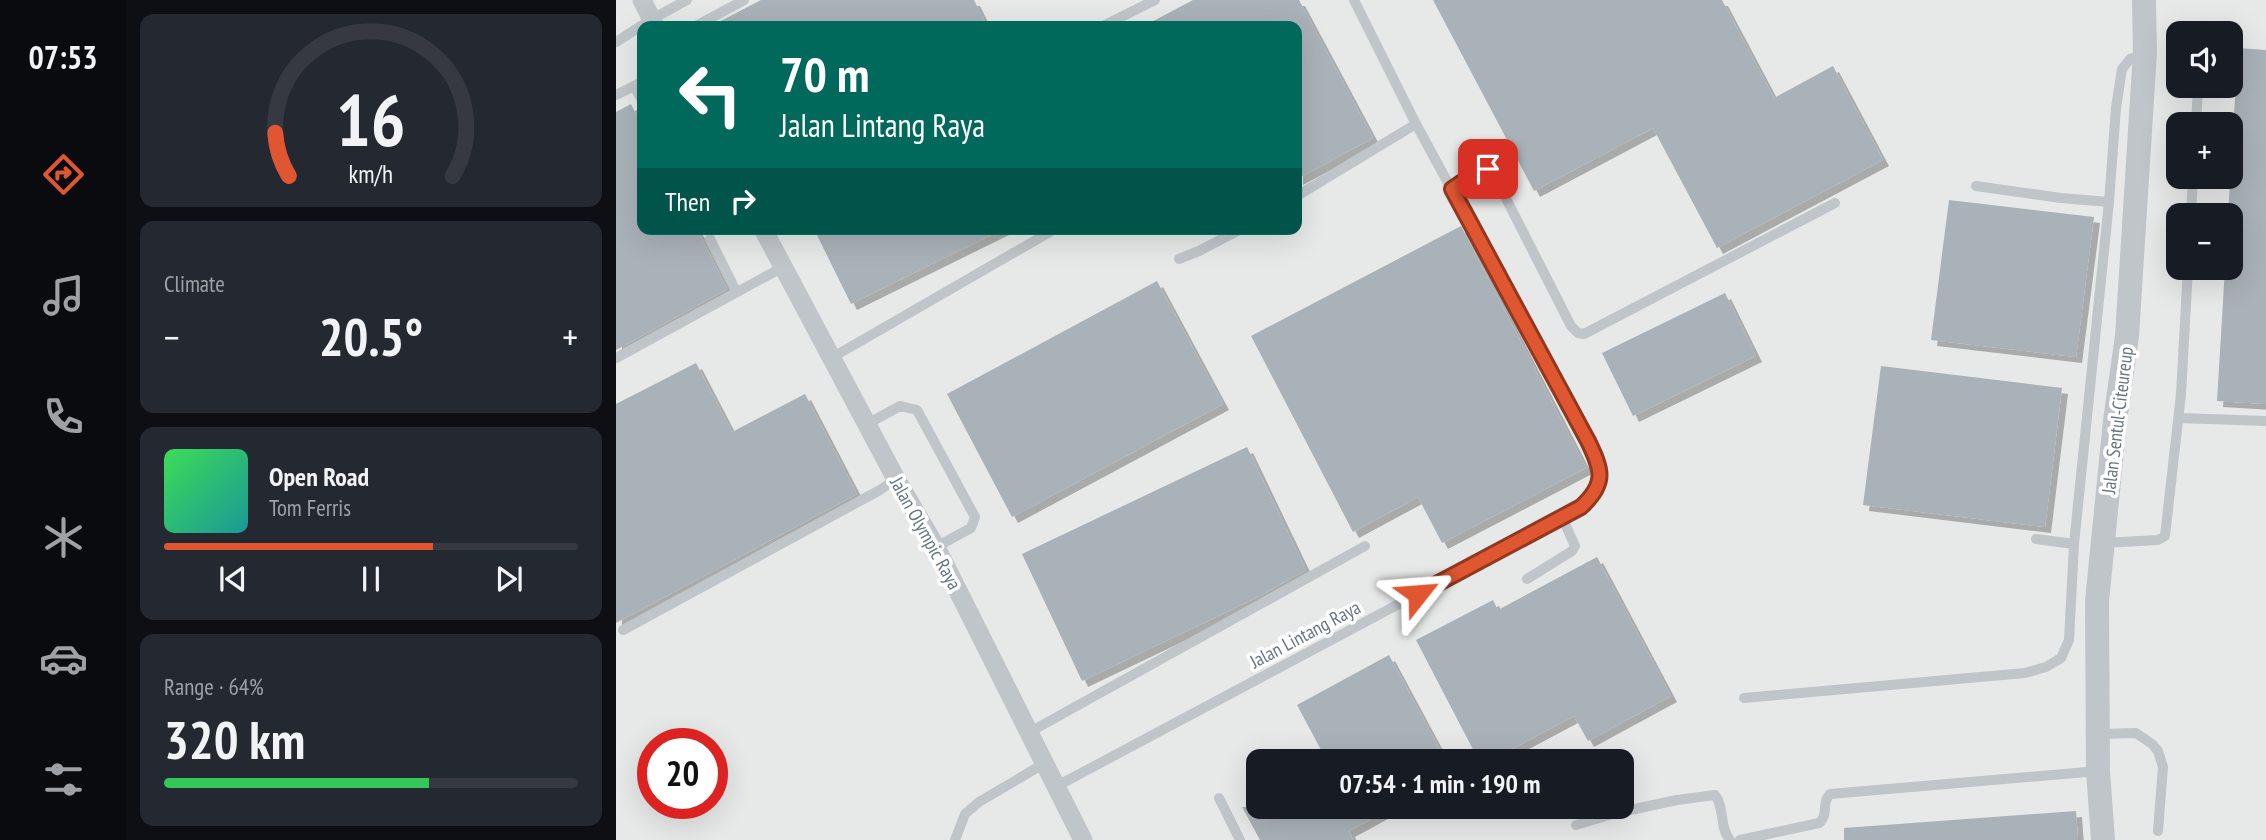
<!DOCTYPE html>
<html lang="en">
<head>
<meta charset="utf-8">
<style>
	:root { --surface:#171b24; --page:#242831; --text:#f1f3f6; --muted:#9ea1a6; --line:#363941; --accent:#df5631 }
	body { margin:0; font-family:"PT Sans Narrow",sans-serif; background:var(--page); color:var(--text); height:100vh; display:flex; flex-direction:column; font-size:26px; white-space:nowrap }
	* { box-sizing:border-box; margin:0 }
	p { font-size:23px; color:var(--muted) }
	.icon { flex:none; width:38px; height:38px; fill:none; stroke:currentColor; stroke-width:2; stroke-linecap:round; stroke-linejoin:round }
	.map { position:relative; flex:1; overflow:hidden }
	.drawer { display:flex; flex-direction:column; gap:14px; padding:14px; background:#0d0f14; width:490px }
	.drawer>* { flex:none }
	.top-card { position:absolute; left:21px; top:21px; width:665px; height:214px; border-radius:14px; box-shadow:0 7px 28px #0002; background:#00695c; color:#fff; overflow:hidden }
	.fabs { position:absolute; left:1550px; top:21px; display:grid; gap:14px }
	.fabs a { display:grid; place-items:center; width:77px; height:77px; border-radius:14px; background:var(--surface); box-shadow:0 7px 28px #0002; font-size:35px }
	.speed { position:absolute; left:21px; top:728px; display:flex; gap:14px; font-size:35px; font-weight:700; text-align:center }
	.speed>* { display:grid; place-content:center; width:91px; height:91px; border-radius:50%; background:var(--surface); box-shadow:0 7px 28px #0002; line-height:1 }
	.speed .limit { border:10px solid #d22; background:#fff; color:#111 }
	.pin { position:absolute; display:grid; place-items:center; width:60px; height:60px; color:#fff; margin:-30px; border-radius:14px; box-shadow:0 4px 10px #0006 }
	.me { position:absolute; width:77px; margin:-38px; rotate:62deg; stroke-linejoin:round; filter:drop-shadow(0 0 5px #0008) }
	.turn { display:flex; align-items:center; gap:24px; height:147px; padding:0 28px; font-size:32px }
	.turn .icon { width:91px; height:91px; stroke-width:2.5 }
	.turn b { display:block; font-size:49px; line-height:60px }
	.then { display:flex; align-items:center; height:66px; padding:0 28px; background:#0003; gap:14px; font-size:26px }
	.big { font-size:52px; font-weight:700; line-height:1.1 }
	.drawer .card { flex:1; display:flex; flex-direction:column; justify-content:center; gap:10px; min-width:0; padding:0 24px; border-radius:14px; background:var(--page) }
	.drawer .dial { align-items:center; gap:0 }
	.dial svg { height:182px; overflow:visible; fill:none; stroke:var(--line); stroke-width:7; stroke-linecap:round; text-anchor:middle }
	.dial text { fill:var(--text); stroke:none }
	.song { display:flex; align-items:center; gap:21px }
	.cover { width:84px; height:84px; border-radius:10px; background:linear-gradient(135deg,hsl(130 70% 55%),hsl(180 70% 35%)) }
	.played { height:7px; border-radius:4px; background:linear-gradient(90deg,var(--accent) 65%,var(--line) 65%) }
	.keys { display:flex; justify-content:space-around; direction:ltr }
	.heat { display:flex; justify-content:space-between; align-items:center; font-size:38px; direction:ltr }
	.charge { height:10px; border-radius:5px; background:linear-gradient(90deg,#34c759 64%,var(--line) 0) }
	.trip { position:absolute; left:630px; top:749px; width:388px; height:70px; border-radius:14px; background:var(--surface); box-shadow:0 7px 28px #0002; font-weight:700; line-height:70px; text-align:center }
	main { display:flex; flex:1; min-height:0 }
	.dock { display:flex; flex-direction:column; width:126px; justify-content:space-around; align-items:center; background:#090b0e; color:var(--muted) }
	.dock .icon { width:49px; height:49px }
	.dock .current { color:var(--accent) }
	.dock b { font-size:32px; color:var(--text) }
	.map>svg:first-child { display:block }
</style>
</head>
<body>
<main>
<nav class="dock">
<b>07:53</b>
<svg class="icon current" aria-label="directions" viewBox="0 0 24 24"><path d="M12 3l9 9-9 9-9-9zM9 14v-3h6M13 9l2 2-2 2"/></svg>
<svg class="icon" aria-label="music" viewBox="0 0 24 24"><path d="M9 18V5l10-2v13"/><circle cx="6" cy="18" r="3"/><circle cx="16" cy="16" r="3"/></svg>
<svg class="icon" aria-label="phone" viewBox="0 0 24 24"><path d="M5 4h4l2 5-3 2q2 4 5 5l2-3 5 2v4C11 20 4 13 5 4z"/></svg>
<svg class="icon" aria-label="climate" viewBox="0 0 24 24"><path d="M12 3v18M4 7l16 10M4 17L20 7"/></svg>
<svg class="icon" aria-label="car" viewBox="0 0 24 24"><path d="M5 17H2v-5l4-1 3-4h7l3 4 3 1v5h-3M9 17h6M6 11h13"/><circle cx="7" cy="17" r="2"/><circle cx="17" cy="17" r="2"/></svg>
<svg class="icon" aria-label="filters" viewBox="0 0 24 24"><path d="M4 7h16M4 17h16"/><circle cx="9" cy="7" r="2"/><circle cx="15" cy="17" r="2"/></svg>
</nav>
<section class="drawer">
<div class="card dial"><svg viewBox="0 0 100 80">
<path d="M14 69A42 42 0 1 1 86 69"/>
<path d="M14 69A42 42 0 0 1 8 50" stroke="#df5631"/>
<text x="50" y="56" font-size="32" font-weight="700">16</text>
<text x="50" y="72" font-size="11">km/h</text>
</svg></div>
<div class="card"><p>Climate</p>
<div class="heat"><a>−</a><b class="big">20.5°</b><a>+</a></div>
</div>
<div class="card">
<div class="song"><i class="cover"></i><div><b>Open Road</b><p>Tom Ferris</p></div></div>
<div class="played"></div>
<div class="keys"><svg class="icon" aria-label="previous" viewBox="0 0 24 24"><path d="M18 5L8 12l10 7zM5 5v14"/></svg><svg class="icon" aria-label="pause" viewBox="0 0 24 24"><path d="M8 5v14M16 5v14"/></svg><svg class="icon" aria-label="next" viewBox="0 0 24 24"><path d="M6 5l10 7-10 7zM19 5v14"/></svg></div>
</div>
<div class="card"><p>Range · 64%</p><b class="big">320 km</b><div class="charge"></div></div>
</section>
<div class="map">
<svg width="1650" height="840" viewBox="0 0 1650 840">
	<defs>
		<filter id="shadow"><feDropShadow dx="6" dy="6" stdDeviation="0" flood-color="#0004"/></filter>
	</defs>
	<rect width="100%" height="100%" fill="#f9f9f7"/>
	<!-- built -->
	<path fill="#e7e8e8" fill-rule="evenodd" d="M 0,0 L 1650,0 L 1650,840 L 0,840 ZM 26,26 L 681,26 L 681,229 L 26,229 ZM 1563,33 L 1615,33 L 1615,86 L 1563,86 ZM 1563,124 L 1615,124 L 1615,177 L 1563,177 ZM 1563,215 L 1615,215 L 1615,268 L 1563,268 ZM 37,744 L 96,744 L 96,803 L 37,803 ZM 642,761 L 1006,761 L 1006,807 L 642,807 Z"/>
	<!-- building -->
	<path fill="#a9b2b8" filter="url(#shadow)" d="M 145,0 L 358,0 L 371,26 L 95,26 Z
		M 577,0 L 683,0 L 757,138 L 681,179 L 681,26 L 528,26 Z
		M 817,0 L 1106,0 L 1158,98 L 1217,66 L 1267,160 L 1101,248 L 1037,128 L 918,191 Z
		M 1622,48 L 1650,50 L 1650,404 L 1601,401 L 1609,268 L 1615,268 L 1615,215 L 1612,215 Z
		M 15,104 L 26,126 L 26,229 L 81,229 L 111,289 L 0,350 L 0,112 Z
		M 1333,200 L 1478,217 L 1460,357 L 1315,340 Z
		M 845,226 L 970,468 L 826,543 L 802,497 L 737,532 L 635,336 Z
		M 198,229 L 387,229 L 235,304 Z
		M 541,281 L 607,404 L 396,517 L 331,394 Z
		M 1109,293 L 1140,356 L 1017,416 L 986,353 Z
		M 80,363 L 116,432 L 189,394 L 241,494 L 0,623 L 0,404 Z
		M 1265,366 L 1446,388 L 1429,527 L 1247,505 Z
		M 631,447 L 690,570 L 644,596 L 466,681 L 406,554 Z
		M 981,557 L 1055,696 L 972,741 L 958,716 L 873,761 L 863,761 L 800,640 L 877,600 L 882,610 Z
		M 773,655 L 830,761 L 711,761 L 681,705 Z
		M 626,807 L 777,807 L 733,831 L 737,840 L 644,840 Z
		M 1460,811 L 1462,840 L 1228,840 L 1228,828 Z"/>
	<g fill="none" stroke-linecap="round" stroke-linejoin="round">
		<!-- service -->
		<path stroke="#c0c5c9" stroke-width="10" d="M 80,26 L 128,0
			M 487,26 L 539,0
			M 0,42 L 36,19 L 71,0
			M 18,86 L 26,100
			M 0,95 L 26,82
			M 1580,124 L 1582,86
			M 1360,186 L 1445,198 L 1493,202 L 1500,108 L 1506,69 L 1514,59 L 1526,54
			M 836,189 L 867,168 L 872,169 L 877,173 L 955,326 L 962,333 L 968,334 L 1219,203
			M 681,196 L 800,124
			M 1575,215 L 1577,177
			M 94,239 L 120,291
			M 563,259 L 583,251 L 625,229
			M 217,357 L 439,229
			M 0,358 L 167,267
			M 1563,418 L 1650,421
			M 251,424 L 284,406 L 301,410 L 359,517 L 355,528 L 320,547
			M 1420,539 L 1458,544
			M 1487,543 L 1542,540 L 1549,536 L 1565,394 L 1572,268
			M 911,579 L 956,551 L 959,546 L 946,517
			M 7,630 L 264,490 L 280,479
			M 1128,698 L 1409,673 L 1430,667 L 1445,658 L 1453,640 L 1458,544 L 1493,202
			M 412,733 L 749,546
			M 1483,734 L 1520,733 L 1536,744 L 1542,751 L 1547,767 L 1542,831
			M 441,786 L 965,507 C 991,483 986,470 972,441 L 800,124 L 738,0
			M 603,798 L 624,840
			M 960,825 L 1000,813 L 1061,800 L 1099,795 C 1109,808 1103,827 1114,840
			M 339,840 L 349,814 L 363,802 L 429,763
			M 1124,840 L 1203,823 C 1213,815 1205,803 1214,794 L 1482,771"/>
		<!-- minor -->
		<path stroke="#c0c5c9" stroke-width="19" d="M 26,0 L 39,26
			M 147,229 L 280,479 L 320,547 L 467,840"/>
		<!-- tertiary -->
		<path stroke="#c0c5c9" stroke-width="24" d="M 1487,840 L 1482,771 L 1481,601 L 1499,421 L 1511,336 L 1529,52 L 1528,0"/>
	</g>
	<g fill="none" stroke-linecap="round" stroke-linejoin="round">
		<defs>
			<path id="route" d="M 802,594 L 965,507 C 991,483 986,470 972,441 L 836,189 L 867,168 L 872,169"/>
		</defs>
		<!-- route casing -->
		<use href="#route" stroke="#913820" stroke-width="18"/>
		<!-- route -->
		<use href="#route" stroke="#df5631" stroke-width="12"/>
	</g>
	<g text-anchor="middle" stroke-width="7" stroke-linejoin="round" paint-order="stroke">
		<!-- street labels -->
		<g font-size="19" fill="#657581" stroke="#fff">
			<text transform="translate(1501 420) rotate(-83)" y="7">Jalan Sentul-Citeureup</text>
			<text transform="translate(310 533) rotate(61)" y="7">Jalan Olympic Raya</text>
			<text transform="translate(689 634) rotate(-28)" y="7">Jalan Lintang Raya</text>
		</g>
	</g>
</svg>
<div class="fabs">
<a><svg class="icon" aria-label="sound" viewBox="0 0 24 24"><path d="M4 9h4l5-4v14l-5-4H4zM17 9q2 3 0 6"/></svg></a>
<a>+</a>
<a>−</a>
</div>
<div class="speed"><div class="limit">20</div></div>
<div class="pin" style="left:872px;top:169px;background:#d93025"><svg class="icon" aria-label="arrive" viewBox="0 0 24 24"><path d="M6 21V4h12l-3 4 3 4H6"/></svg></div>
<svg class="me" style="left:802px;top:594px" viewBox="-20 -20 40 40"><path d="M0-17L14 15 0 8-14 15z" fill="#df5631" stroke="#fff" stroke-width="4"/></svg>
<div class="trip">07:54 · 1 min · 190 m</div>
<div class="top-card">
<div class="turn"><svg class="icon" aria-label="left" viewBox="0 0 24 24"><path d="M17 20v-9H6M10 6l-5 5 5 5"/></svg><div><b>70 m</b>Jalan Lintang Raya</div></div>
<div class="then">Then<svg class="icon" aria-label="right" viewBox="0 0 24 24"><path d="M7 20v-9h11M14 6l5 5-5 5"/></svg></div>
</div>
</div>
</main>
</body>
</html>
